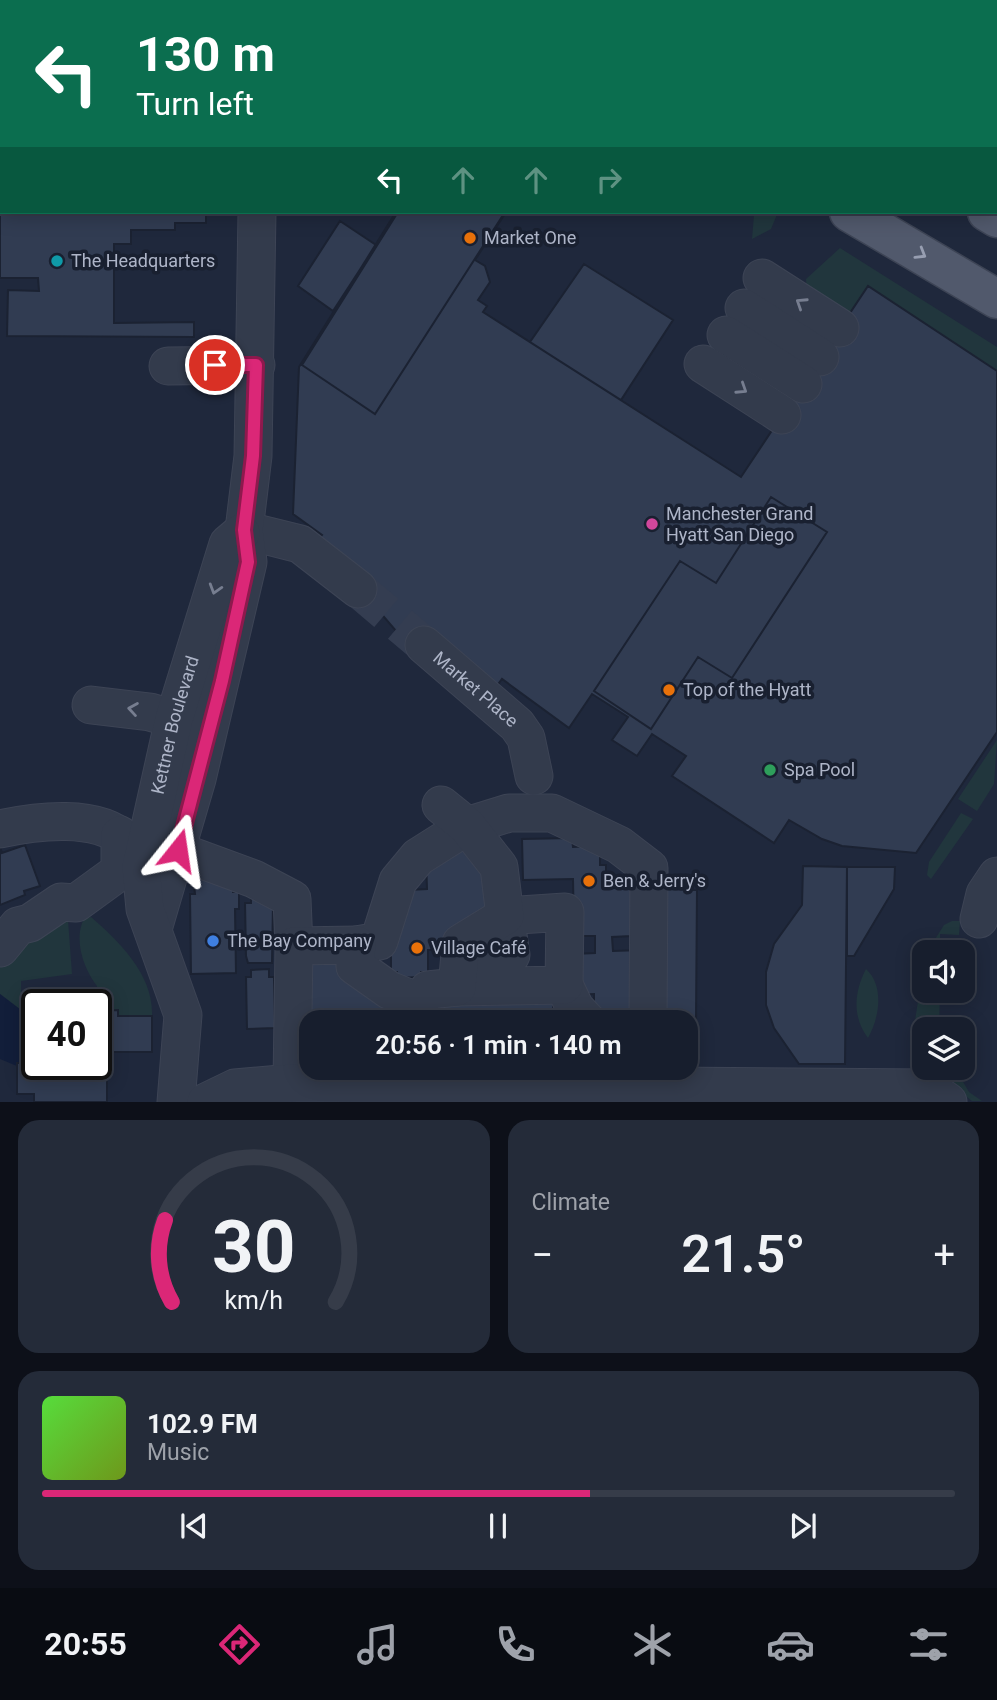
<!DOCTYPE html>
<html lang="en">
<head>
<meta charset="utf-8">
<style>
	:root { --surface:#171e2d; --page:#242b39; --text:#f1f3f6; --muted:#9ea2aa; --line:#363c49; --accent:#db2777 }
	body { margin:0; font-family:Roboto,sans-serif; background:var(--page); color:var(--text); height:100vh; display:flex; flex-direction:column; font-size:26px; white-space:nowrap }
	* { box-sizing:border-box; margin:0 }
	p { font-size:23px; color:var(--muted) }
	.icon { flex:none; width:38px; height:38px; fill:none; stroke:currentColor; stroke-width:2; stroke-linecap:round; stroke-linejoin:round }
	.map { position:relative; height:1102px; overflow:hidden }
	.sheet { display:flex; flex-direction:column; gap:18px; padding:18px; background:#0d1019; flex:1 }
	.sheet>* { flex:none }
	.top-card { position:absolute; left:0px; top:0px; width:998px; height:214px; box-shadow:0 4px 18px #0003,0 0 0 2px var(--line); background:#0b6e4f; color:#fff; overflow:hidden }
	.fabs { position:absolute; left:912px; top:940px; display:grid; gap:14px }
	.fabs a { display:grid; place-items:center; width:63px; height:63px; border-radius:14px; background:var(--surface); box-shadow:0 4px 18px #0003,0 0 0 2px var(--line); font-size:35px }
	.speed { position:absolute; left:21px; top:989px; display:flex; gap:14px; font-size:35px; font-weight:700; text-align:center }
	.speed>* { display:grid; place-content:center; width:91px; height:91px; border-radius:50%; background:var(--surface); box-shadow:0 4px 18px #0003,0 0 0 2px var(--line); line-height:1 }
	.speed .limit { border:4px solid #111; border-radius:10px; background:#fff; color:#111 }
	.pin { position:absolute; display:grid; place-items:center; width:60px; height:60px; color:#fff; margin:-30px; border:4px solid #fff; border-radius:50%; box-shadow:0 2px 7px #0007 }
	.me { position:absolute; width:77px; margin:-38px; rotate:15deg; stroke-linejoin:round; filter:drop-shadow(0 0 5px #0008) }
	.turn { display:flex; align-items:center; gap:24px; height:147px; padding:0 21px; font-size:32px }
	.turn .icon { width:91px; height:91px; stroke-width:2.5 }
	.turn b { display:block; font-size:49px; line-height:60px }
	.lanes { display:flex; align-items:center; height:66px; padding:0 21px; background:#0003; justify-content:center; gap:35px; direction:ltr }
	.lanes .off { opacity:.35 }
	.big { font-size:52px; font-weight:600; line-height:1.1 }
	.sheet .tile { flex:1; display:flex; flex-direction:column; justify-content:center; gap:10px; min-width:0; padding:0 24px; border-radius:21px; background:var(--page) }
	.sheet .dial { align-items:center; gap:0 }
	.dial svg { height:182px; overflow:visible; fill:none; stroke:var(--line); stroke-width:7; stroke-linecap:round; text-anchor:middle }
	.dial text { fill:var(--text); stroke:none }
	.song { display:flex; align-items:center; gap:21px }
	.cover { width:84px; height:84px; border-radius:10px; background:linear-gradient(135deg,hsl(110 70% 55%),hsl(80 70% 35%)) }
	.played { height:7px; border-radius:4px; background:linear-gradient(90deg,var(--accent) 60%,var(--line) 60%) }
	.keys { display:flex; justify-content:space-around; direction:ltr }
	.heat { display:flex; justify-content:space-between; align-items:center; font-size:38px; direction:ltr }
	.sheet .tiles { flex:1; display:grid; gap:18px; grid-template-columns:1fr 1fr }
	.tile:last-child { grid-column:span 2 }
	.trip { position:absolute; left:299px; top:1010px; width:399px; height:70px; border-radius:21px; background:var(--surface); box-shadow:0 4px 18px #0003,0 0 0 2px var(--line); font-weight:600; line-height:70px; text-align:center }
	.tab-bar { display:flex; height:112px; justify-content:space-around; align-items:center; background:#090c12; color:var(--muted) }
	.tab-bar .icon { width:49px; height:49px }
	.tab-bar .active { color:var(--accent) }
	.tab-bar b { font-size:32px; color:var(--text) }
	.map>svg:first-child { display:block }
</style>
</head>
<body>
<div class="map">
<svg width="997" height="1102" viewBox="0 0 997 1102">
	<rect width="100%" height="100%" fill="#1f283c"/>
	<!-- green -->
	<path fill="#21363d" d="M 762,212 L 778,212 L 771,229 L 752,239 L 754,215 Z
		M 840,248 L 997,347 L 997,371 L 868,286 L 847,317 L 807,294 L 806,279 Z
		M 997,740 L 994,784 L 977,811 L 958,799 Z
		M 961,813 L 973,819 L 931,879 L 927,875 L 929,862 Z
		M 91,917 C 120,942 154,976 152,1016 L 118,1016 L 118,1010 L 96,1011 L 97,986 C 84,970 73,939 84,919 Z
		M 68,920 L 72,974 L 21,981 L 21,1010 L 0,994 L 0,934 Z
		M 952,921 L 960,921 L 959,935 L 940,934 L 940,952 L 927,952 L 944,925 Z
		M 924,961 L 924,990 L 940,991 L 939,1029 L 924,1029 L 924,1068 L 955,1068 L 969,1092 L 982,1101 L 972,1101 L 934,1071 L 916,1071 L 920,1061 L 915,1021 Z
		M 866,969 C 885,986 879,1019 868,1038 C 852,1017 854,992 866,969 Z"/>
	<!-- water -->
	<path fill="#121e3a" d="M 0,994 L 21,1010 L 21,1063 L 17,1066 L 0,1059 Z"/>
	<!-- building -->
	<path fill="#313c52" stroke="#1b2232" stroke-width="2" d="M 0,10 L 2,10 L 2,58 L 0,58 Z
		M 0,172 L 2,212 L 214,212 L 206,214 L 206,223 L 175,223 L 175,230 L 131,230 L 131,244 L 114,244 L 114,323 L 194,322 L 194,337 L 7,336 L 8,290 L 39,291 L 38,278 L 0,278 Z
		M 396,212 L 506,212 L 475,260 L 485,266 L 490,282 L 478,300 L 487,306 L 483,312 L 741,477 L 868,286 L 997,371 L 997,732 L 916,853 L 842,846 L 822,839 L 789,820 L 774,843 L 672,776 L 686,756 L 652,734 L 637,756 L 612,740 L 628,717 L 592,694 L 569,728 L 502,679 L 496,687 L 449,654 L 402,638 L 318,540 L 322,535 L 293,514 L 299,367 Z
		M 398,212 L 505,212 L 375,414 L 302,365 Z
		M 340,221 L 376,245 L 333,311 L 298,286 Z
		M 584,264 L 673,320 L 621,400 L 530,342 Z
		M 771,497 L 827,532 L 732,678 L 698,657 L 651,729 L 594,691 L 680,561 L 716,583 Z
		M 572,838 L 573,847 L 593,846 L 600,850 L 600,865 L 606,865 L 606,875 L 611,875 L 612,888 L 631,887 L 632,936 L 612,937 L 613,951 L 641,950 L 634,1018 L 594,1019 L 594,994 L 574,995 L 573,954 L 595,953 L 595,936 L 574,936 L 573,879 L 523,880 L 522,839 Z
		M 25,845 L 40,886 L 24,891 L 25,895 L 0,905 L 0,847 L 2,853 Z
		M 461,848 L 492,865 L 492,910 L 454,953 L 442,953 L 441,943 L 432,943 L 433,950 L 428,950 L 428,972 L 421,972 L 421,977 L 397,978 L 397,972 L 391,972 L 391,931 L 408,890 L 427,889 L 426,859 Z
		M 803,866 L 847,867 L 845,1064 L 799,1064 L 774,1028 L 766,1005 L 766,972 L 774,944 L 802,905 Z
		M 847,867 L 895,867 L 894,889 L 854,956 L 847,956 Z
		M 202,873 L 233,884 L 233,892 L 239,892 L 239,909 L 235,909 L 236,973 L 191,974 L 190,894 L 195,894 L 194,885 Z
		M 666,889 L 697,890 L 696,1022 L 665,1022 Z
		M 251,895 L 273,903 L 272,963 L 248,963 L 246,956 L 245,903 L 251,903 Z
		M 301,950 L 342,950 L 395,1012 L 386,1022 L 312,1022 L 312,1060 L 302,1060 Z
		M 269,969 L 269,977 L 274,977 L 275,1028 L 247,1029 L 246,977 L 251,977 L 251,970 Z
		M 440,1002 L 553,1003 L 554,1022 L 441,1022 Z
		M 118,1010 L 118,1016 L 152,1016 L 152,1052 L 107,1052 L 107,1102 L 34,1102 L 34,1094 L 17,1094 L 17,1063 L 30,1063 L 29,1020 L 37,1020 L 37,1064 L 96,1064 L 96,1011 Z"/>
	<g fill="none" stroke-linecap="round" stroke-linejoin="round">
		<!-- minor-tunnel -->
		<path stroke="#343d51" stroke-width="37" stroke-dasharray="37 18" stroke-linecap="butt" d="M 358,589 L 424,645"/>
		<defs>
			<g id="minor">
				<path d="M 937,0 L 940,2"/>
				<path d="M 258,2 L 259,0"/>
				<path d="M 996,38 L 997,39"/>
				<path d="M 762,278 L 840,328"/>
				<path d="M 744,308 L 820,357"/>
				<path d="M 726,335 L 803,384"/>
				<path d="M 703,364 L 782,415"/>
				<path d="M 168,366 L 256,365"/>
				<path d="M 244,530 L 300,544 L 358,589"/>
				<path id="s1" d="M 424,645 L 517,725 L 526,738 L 534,776"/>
				<path d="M 91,705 L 150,712 L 174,719"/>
				<path d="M 0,829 C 36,821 98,813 126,841"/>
				<path d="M 186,854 L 254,879 L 292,899 L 294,946"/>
				<path d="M 979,919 L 985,894 L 997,876"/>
				<path d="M 153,929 L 197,779 L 248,562 L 244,530 L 253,456 L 257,212"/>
				<path d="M 357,945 L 379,941 L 398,881 L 418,857 L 467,826 L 509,813 L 552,813 L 619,845 L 649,868 L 648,1022"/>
				<path d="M 0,948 L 18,926 L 30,923 L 61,902 L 76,903 L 120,871 L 120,835"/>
				<path d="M 564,985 L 575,1008 L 588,1022"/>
				<path d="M 457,987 L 564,985 L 565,912 L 505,916 L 511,955 L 458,975"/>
				<path d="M 292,1083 L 294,946 L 357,945 L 355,966 L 389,990 L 419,1002 L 428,990 L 457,987 L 461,943 L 505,916 L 499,867 L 467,826 L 441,805"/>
				<path id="s2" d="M 176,1102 L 183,1015 L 145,909 L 141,867 L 174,719 L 228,544 L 241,533"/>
				<path d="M 206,1102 L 235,1088 L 292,1083 L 928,1088 L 948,1102"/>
			</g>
			<path id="major" d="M 507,0 L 511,2
				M 664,0 L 667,2
				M 602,2 L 602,0
				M 849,212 L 997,299
				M 987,212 L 997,218"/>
		</defs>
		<!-- minor casing -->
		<use href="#minor" stroke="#3d4455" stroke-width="39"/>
		<!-- major casing -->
		<use href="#major" stroke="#3d4455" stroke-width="41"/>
		<!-- minor -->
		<use href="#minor" stroke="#333b4c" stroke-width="37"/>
		<!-- major -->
		<use href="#major" stroke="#51596c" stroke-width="38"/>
		<!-- tram -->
		<path stroke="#555e73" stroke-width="2" d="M 859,0 L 862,2
			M 885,0 L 887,2
			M 996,74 L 997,75
			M 996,91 L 997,92"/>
		<defs>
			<path id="rail" d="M 796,0 L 799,2
				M 996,132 L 997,132"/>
		</defs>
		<!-- rail casing -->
		<use href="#rail" stroke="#555e73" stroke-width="8"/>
		<!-- rail -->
		<use href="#rail" stroke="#192030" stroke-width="5" stroke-dasharray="16" stroke-linecap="butt"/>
	</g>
	<!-- one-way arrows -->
	<defs><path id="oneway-chevron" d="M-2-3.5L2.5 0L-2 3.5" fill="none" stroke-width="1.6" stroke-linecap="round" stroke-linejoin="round" transform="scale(1.75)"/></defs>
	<use stroke="#979eb1" href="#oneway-chevron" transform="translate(921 254) rotate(31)"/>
	<g stroke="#777e90">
		<use href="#oneway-chevron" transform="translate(801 303) rotate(-147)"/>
		<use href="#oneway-chevron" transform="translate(742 389) rotate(33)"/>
		<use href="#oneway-chevron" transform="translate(215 589) rotate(107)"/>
		<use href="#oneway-chevron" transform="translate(133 709) rotate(-171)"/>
	</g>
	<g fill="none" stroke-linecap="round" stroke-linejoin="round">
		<defs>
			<path id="route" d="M 178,850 L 222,681 L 248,562 L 244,530 L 253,456 L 256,365 L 215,365"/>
		</defs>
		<!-- route casing -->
		<use href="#route" stroke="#8e194d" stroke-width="18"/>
		<!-- route -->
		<use href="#route" stroke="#db2777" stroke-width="12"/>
	</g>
	<!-- markers -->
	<g fill="#e8710a" stroke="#192030" stroke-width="2.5">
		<circle cx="470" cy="238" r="7"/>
		<circle cx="669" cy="690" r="7"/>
		<circle cx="589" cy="881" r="7"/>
		<circle cx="417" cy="948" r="7"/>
	</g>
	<circle fill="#0f9aa8" stroke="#192030" stroke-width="2.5" cx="57" cy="261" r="7"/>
	<circle fill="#d1479c" stroke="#192030" stroke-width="2.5" cx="652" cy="524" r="7"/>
	<circle fill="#2e9e5b" stroke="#192030" stroke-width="2.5" cx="770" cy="770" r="7"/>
	<circle fill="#3f7fe0" stroke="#192030" stroke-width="2.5" cx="213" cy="941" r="7"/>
	<g text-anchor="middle" stroke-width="7" stroke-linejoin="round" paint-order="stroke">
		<!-- poi labels -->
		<g font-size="18" fill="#aeb5c8" stroke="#192030" text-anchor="start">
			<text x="484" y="244">Market One</text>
			<text x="71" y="267">The Headquarters</text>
			<text x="666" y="520">Manchester Grand<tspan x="666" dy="21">Hyatt San Diego</tspan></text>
			<text x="683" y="696">Top of the Hyatt</text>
			<text x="784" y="776">Spa Pool</text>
			<text x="603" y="887">Ben &amp; Jerry's</text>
			<text x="227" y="947">The Bay Company</text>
			<text x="431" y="954">Village Café</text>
		</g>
		<!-- street labels -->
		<g font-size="18" fill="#aeb5c8" stroke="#192030">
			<text dy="6" stroke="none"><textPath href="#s1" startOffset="68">Market Place</textPath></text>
			<text dy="6" stroke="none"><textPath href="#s2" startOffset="388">Kettner Boulevard</textPath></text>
		</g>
	</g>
</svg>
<div class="fabs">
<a><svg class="icon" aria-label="sound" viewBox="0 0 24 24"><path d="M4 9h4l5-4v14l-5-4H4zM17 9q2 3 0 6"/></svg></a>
<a><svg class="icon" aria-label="layers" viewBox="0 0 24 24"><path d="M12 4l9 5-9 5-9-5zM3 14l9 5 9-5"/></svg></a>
</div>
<div class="speed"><div class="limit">40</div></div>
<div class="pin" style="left:215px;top:365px;background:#d93025"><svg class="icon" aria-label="arrive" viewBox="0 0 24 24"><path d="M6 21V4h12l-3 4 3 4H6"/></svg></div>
<svg class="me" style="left:178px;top:850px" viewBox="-20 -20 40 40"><path d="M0-17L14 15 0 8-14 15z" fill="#db2777" stroke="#fff" stroke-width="4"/></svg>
<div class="trip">20:56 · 1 min · 140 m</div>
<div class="top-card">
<div class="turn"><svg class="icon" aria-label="left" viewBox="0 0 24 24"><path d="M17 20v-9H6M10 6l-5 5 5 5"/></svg><div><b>130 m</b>Turn left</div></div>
<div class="lanes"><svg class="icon" aria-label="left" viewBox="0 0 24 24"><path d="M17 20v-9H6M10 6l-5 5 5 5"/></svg><svg class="icon off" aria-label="ahead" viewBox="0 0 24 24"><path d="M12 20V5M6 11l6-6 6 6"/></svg><svg class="icon off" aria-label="ahead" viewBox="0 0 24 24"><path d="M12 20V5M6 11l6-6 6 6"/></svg><svg class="icon off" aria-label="right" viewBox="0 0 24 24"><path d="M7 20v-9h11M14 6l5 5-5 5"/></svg></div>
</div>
</div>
<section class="sheet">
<div class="tiles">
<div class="tile dial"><svg viewBox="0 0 100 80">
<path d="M14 69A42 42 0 1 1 86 69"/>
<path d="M14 69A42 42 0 0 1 11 33" stroke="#db2777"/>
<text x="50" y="56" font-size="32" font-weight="700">30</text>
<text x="50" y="72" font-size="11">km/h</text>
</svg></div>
<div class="tile"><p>Climate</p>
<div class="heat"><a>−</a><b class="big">21.5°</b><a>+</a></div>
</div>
<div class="tile">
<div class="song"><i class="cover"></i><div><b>102.9 FM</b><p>Music</p></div></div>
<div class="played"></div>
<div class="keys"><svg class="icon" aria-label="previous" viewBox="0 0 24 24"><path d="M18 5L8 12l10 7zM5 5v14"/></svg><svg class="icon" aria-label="pause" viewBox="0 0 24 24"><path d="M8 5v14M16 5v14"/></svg><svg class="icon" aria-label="next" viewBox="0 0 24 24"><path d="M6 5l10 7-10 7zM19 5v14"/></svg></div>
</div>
</div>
</section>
<nav class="tab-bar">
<b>20:55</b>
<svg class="icon active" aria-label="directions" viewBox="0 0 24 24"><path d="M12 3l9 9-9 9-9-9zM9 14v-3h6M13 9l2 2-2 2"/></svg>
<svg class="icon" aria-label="music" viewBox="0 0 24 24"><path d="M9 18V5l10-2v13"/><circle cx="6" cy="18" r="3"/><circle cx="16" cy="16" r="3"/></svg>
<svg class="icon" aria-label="phone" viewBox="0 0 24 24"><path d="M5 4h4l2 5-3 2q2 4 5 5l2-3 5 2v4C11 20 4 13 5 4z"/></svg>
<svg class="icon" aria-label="climate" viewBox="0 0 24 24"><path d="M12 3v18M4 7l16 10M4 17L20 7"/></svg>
<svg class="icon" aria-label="car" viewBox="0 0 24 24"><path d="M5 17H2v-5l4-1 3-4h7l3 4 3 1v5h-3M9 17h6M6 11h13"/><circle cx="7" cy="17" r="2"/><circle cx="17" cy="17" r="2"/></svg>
<svg class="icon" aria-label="filters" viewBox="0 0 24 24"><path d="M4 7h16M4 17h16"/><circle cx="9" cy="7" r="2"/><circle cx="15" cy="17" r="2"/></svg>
</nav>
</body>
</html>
